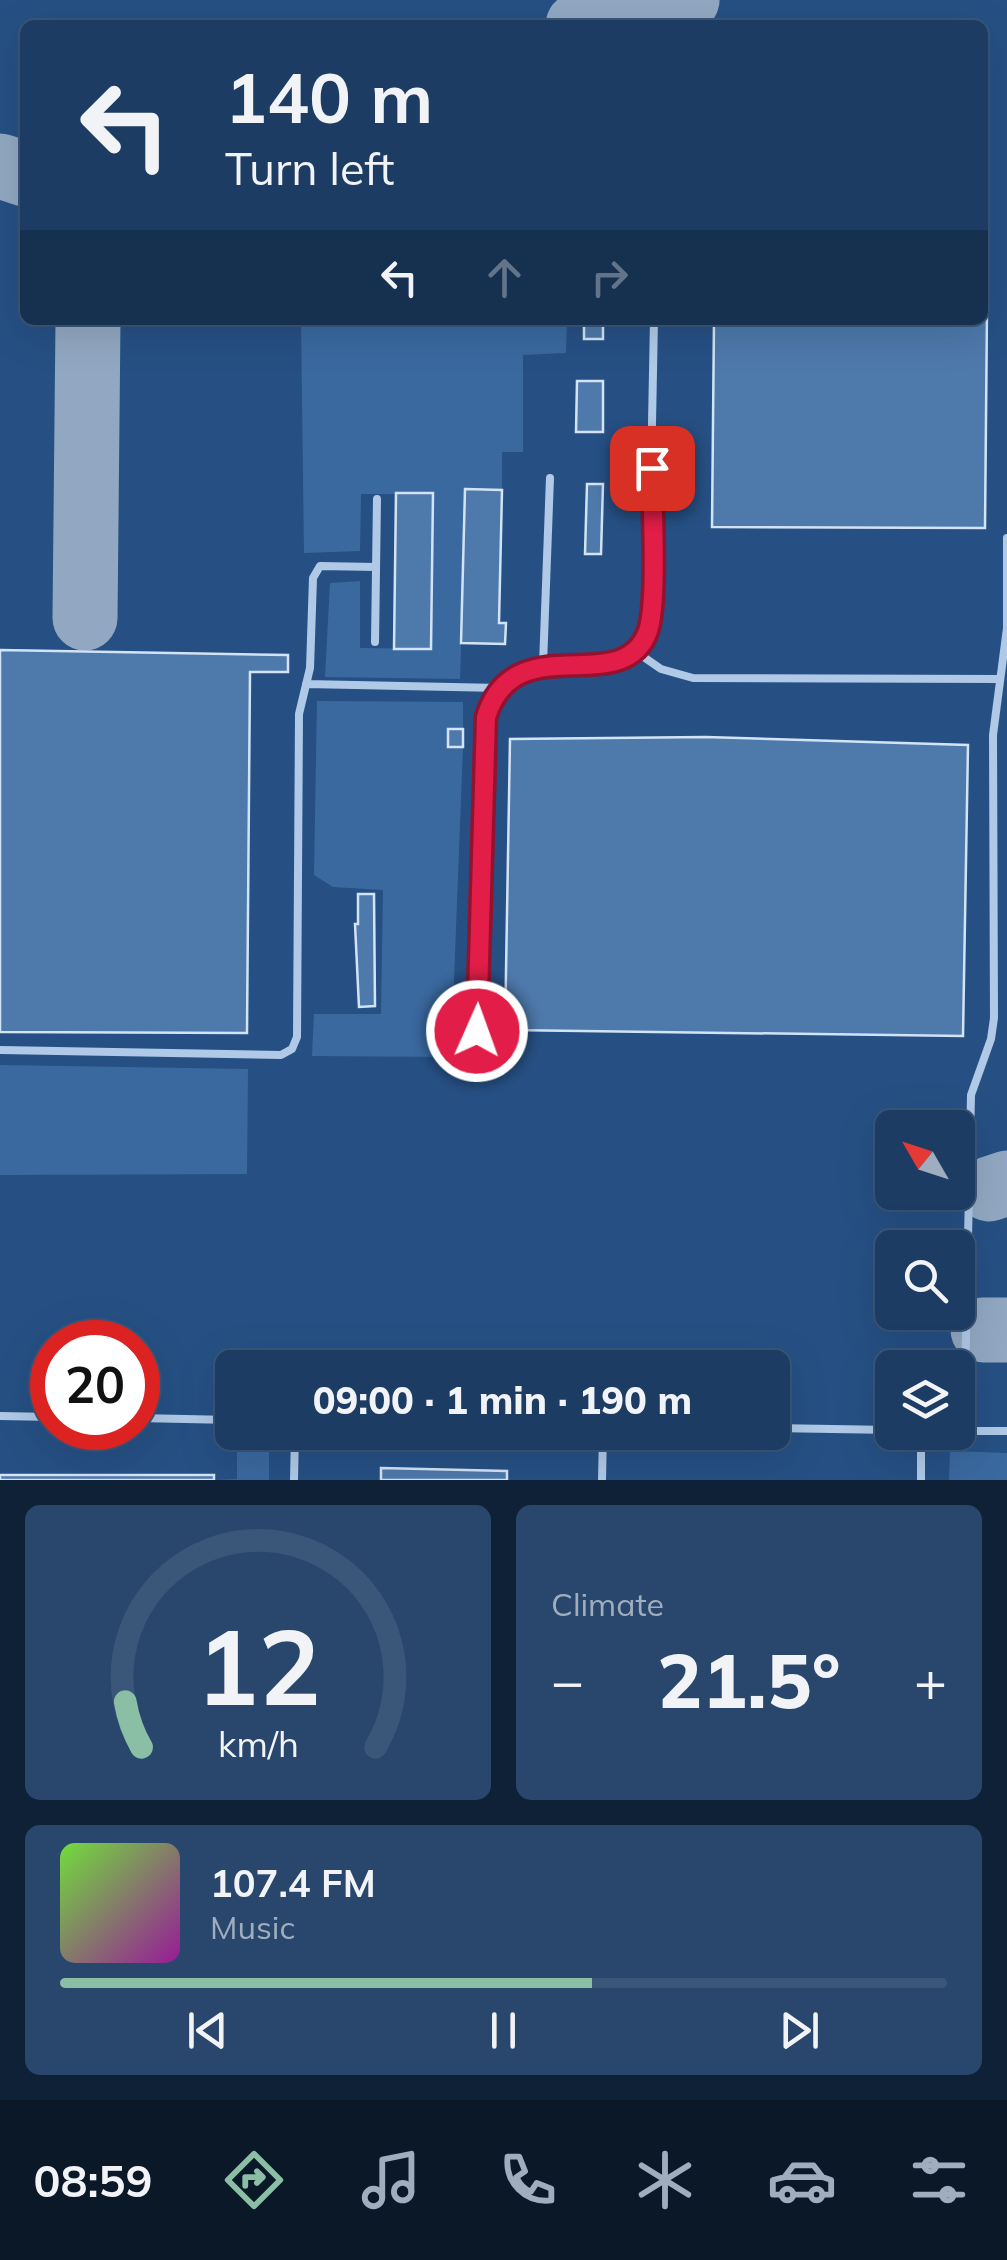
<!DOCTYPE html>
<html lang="en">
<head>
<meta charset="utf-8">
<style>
	:root { --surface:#1c3c63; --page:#29476c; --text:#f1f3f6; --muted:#a0adbe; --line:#3a5678; --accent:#8abfa5 }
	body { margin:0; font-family:Mulish,sans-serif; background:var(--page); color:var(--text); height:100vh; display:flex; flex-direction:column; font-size:38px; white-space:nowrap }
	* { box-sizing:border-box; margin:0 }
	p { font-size:32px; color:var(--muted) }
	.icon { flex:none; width:55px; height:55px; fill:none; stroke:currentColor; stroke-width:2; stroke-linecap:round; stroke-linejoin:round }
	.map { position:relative; height:1480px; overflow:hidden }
	.drawer { display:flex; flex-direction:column; gap:25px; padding:25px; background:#0f2136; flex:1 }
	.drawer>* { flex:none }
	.hud { position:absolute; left:20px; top:20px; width:968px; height:305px; border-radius:15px; box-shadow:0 10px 40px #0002,0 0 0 2px var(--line); background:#1c3c63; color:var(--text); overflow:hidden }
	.needle { width:65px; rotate:309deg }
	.controls { position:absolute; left:875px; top:1110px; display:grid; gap:20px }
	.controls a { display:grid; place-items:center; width:100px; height:100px; border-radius:15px; background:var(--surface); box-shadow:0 10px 40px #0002,0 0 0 2px var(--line); font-size:50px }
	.speed { position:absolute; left:30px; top:1320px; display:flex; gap:20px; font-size:50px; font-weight:700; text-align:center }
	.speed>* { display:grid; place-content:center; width:130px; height:130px; border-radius:50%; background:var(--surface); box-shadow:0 10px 40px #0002,0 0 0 2px var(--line); line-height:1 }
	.speed .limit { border:15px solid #d22; background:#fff; color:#111 }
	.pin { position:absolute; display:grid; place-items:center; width:85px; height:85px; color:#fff; margin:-42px; border-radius:20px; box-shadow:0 5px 15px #0006 }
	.me { position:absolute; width:110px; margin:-55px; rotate:2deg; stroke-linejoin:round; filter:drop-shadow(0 0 8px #0008) }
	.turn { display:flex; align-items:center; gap:35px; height:210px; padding:0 40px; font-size:45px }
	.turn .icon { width:130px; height:130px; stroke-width:2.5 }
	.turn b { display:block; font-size:70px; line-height:85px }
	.lanes { display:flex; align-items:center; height:95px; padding:0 40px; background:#0003; justify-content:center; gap:50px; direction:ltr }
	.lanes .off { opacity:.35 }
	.big { font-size:75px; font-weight:800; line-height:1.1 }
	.drawer .tile { flex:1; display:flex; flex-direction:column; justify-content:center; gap:15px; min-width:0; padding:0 35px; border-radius:15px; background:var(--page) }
	.drawer .dial { align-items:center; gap:0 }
	.dial svg { height:260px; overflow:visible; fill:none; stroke:var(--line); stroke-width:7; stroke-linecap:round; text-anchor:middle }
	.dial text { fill:var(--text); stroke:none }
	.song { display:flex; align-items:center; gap:30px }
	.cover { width:120px; height:120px; border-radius:15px; background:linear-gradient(135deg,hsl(100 70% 55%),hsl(300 70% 35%)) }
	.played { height:10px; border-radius:5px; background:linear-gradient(90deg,var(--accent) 60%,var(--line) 60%) }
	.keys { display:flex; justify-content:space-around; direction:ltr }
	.heat { display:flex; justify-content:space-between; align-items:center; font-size:55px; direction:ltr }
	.drawer .tiles { flex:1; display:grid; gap:25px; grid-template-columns:1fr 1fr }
	.tile:last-child { grid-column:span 2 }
	.trip { position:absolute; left:215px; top:1350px; width:575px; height:100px; border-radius:15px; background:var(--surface); box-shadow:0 10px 40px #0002,0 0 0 2px var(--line); font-weight:800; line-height:100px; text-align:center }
	.dock { display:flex; height:160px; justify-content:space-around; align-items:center; background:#0b1828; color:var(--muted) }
	.dock .icon { width:70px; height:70px }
	.dock .on { color:var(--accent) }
	.dock b { font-size:45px; color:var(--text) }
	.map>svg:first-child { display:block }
</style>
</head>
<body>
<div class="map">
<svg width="1007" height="1480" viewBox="0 0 1007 1480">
	<rect width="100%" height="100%" fill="#265084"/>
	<!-- green -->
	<path fill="#3a69a0" d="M 301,320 L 567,320 L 566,353 L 523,355 L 523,452 L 502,452 L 502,490 L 466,489 L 460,679 L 325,677 L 330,583 L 360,581 L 360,648 L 431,649 L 433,494 L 361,494 L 360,551 L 304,553 Z
		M 317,701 L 463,702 L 463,729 L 448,730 L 448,747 L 463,747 L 451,1057 L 312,1056 L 314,1014 L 381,1014 L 383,890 L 333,887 L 314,875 Z
		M 0,1065 L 248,1069 L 247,1174 L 0,1175 Z
		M 237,1439 L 269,1440 L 269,1480 L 214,1480 L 237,1479 Z
		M 950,1451 L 1007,1453 L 1007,1480 L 949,1480 Z"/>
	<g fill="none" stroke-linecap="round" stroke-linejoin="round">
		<!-- taxiway -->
		<path stroke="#92a8c2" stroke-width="65" d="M 578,25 L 687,0
			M 0,166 L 25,174
			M 85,618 L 88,320
			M 989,1189 L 1007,1183
			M 983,1330 L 1007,1330"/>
	</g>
	<!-- building -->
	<path fill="#4e79ab" stroke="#d3e3f6" stroke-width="2.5" d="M 982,309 L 987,309 L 985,528 L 712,527 L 714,320 L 982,320 Z
		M 584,320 L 603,320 L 603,339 L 584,339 Z
		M 577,381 L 603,381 L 603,432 L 576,432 Z
		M 587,484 L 603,484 L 601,554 L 585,554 Z
		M 465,489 L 502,490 L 499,623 L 506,623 L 505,644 L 461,643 Z
		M 396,493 L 433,493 L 431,649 L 394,649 Z
		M 0,650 L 288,655 L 288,672 L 250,672 L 247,1033 L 0,1032 Z
		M 448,729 L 463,729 L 463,747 L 448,747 Z
		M 706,737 L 968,745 L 963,1036 L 505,1030 L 510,739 Z
		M 358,894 L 374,894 L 375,1006 L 359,1007 L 355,924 L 358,924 Z
		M 381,1468 L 507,1471 L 507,1480 L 381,1480 Z
		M 0,1475 L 214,1475 L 214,1480 L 0,1480 Z"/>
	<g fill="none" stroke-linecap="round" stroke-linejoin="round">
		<!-- service -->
		<path stroke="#afc9e7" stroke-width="8" d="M 375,642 L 377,499
			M 635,651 L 661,669 L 693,678 L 1000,679
			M 543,665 L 550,478
			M 306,684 L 500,688
			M 477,1031 L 484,730 C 494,621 613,703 648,629 L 654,320
			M 0,1050 L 281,1055 L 292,1049 L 297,1037 L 299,714 L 310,668 L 313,578 L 320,566 L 376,567
			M 0,1416 L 52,1417
			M 138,1418 L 232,1420
			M 772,1428 L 892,1430
			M 958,1431 L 1007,1431
			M 964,1431 L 971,1095 L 991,1039 L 994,1018 L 993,735 L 1007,628 L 1007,538
			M 921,1432 L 921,1480
			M 294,1480 L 295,1432
			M 602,1480 L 603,1432"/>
	</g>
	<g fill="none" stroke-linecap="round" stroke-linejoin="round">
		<defs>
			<path id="route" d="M 477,1031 L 486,717 C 515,624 623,701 648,631 C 658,601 652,505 652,468"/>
		</defs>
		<!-- route casing -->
		<use href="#route" stroke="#92132f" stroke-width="25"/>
		<!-- route -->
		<use href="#route" stroke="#e11d48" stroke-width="18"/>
	</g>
</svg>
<div class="controls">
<a><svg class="needle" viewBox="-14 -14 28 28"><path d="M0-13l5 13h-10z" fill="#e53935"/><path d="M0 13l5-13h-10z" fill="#a0adbe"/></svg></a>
<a><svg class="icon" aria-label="search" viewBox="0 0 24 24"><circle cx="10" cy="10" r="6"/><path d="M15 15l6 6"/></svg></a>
<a><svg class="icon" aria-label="layers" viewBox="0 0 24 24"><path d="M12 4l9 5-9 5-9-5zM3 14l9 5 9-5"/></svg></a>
</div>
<div class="speed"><div class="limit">20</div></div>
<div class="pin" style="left:652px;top:468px;background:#d93025"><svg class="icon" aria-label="arrive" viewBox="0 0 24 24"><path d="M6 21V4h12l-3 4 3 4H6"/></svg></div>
<svg class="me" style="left:477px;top:1031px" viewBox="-20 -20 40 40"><circle r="17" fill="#e11d48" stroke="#fff" stroke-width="3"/><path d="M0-11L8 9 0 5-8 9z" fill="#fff"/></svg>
<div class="trip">09:00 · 1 min · 190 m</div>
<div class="hud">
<div class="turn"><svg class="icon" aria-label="left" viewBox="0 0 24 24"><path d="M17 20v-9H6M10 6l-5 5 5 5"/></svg><div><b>140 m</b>Turn left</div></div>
<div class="lanes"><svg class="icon" aria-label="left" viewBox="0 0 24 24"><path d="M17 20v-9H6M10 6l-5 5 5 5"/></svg><svg class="icon off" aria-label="ahead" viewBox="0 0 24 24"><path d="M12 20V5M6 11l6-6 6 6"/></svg><svg class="icon off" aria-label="right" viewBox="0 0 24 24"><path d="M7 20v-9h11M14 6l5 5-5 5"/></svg></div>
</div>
</div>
<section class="drawer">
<div class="tiles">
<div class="tile dial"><svg viewBox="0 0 100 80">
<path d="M14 69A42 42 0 1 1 86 69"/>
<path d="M14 69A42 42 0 0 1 9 55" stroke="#8abfa5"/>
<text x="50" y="56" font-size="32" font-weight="700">12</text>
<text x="50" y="72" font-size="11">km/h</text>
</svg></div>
<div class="tile"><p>Climate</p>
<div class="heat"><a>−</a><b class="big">21.5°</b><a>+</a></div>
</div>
<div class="tile">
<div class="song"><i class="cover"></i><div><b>107.4 FM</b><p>Music</p></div></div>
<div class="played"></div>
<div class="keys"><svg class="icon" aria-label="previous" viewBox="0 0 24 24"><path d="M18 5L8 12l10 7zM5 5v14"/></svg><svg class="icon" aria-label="pause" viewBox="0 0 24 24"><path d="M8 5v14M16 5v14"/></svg><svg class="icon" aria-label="next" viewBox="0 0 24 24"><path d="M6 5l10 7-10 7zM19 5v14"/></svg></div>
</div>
</div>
</section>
<nav class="dock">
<b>08:59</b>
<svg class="icon on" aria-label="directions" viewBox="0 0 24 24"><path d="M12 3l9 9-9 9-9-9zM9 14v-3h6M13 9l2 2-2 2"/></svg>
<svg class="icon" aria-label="music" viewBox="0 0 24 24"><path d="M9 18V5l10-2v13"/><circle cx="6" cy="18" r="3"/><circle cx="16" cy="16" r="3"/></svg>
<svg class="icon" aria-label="phone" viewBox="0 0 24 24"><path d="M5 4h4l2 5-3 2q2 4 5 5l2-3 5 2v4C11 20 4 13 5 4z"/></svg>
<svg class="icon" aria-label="climate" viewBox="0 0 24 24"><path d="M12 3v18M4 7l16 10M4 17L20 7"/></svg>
<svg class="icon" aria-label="car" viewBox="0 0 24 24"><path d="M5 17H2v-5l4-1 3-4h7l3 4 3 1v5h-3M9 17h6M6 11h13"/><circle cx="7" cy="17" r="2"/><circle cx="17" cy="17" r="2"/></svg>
<svg class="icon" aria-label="filters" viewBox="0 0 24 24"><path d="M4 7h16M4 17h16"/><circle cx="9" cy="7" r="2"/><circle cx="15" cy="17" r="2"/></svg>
</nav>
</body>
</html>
